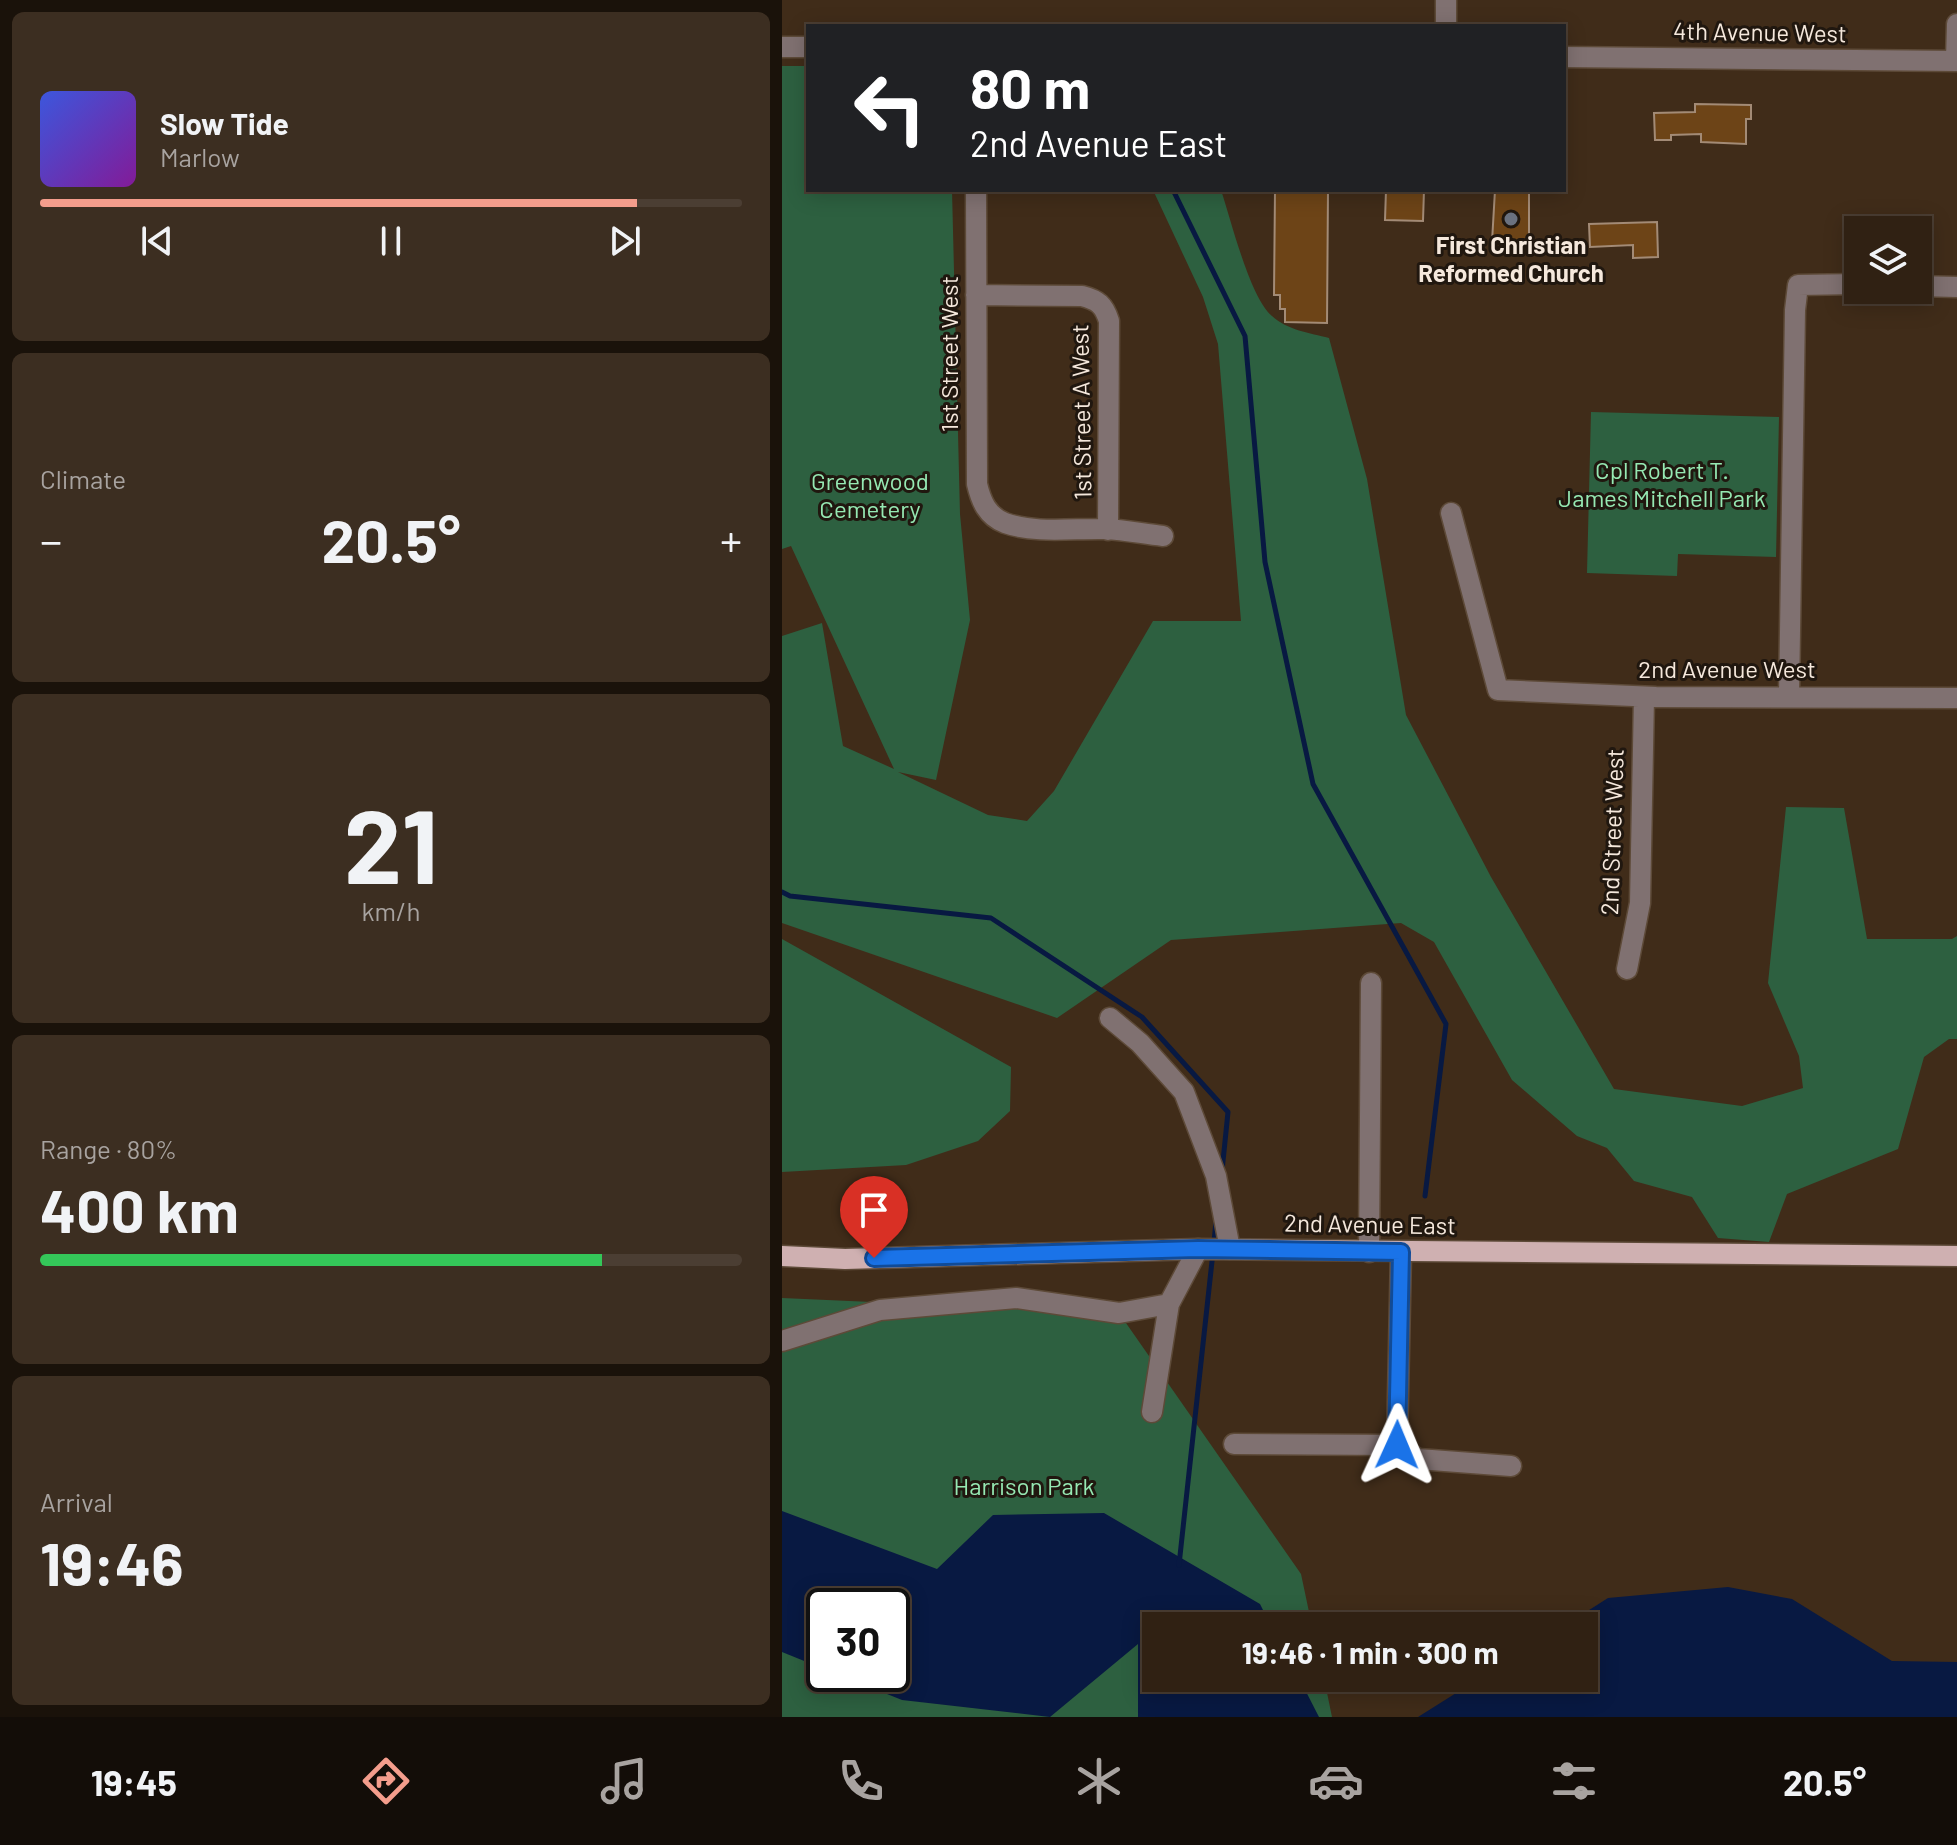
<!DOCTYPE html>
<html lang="en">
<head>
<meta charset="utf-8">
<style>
	:root { --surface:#302113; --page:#3c2e21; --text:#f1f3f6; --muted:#a8a3a0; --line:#4b3e33; --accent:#f49d8c }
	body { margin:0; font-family:Barlow,sans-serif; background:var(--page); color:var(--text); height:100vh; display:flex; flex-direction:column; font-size:30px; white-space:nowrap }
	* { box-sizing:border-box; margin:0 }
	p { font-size:26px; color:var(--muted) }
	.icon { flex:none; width:44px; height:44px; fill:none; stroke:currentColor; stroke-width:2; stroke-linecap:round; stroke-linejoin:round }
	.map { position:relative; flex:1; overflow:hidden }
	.sheet { display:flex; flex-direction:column; gap:12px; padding:12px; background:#1a120a; width:782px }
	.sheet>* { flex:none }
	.guide { position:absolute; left:24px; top:24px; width:760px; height:168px; border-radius:0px; box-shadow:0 4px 20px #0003,0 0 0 2px var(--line); background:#202124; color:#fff; overflow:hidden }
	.tools { position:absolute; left:1062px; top:216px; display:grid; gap:16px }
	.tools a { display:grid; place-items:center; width:88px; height:88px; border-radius:0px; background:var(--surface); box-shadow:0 4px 20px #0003,0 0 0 2px var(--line); font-size:40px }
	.speed { position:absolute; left:24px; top:1588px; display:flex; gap:16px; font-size:40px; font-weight:700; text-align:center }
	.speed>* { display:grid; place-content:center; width:104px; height:104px; border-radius:50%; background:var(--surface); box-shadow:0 4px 20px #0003,0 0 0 2px var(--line); line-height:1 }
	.speed .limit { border:4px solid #111; border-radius:12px; background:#fff; color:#111 }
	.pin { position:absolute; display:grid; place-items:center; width:68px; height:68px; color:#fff; margin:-82px -34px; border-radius:50% 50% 50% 0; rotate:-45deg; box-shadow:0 0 8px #0007 }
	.pin .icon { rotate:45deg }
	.me { position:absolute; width:88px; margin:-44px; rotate:1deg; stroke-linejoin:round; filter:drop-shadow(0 0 6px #0008) }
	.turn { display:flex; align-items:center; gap:28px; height:168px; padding:0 32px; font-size:36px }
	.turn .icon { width:104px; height:104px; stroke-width:2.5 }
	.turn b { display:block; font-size:56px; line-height:68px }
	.big { font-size:60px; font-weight:700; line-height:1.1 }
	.sheet .widget { flex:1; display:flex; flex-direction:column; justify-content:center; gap:12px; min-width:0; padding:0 28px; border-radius:12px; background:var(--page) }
	.sheet .dial { align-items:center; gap:0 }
	.dial b { font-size:104px; line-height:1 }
	.song { display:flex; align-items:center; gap:24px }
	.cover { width:96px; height:96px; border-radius:12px; background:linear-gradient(135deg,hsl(230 70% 55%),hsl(290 70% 35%)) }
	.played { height:8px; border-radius:4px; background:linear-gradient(90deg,var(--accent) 85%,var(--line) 85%) }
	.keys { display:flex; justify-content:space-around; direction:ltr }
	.heat { display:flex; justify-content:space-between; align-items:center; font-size:44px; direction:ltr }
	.charge { height:12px; border-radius:6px; background:linear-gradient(90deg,#34c759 80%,var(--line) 0) }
	.trip { position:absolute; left:360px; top:1612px; width:456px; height:80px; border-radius:0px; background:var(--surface); box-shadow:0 4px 20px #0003,0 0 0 2px var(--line); font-weight:700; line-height:80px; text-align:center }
	.dock { display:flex; height:128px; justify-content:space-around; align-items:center; background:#130d08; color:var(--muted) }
	.dock .icon { width:56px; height:56px }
	.dock .active { color:var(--accent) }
	.dock b { font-size:36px; color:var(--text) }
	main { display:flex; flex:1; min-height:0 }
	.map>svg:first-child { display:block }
</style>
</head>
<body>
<main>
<section class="sheet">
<div class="widget">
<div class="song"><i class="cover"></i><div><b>Slow Tide</b><p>Marlow</p></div></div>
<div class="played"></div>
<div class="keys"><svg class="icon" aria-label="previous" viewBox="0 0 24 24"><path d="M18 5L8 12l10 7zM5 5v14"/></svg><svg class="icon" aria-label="pause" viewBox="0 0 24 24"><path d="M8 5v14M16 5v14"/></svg><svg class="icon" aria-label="next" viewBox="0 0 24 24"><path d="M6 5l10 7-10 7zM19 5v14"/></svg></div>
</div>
<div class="widget"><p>Climate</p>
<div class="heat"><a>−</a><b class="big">20.5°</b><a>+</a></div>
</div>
<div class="widget dial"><b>21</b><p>km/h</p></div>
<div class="widget"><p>Range · 80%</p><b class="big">400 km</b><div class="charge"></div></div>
<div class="widget"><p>Arrival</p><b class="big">19:46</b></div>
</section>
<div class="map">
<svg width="1175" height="1717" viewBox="0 0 1175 1717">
	<rect width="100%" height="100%" fill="#402c19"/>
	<!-- green -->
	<path fill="#2d6040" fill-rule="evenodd" d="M 0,66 L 26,66 L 26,190 L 170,190 L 178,514 L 188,620 L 154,780 L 116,772 L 206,815 L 245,821 L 272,791 L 371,621 L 459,621 L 436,344 L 421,297 L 371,190 L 439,190 C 449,220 468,298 490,316 C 505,330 528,333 547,338 L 585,479 L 624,715 L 709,877 L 832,1089 L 960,1106 L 1021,1088 L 1017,1056 L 986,983 L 1004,807 L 1062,808 L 1085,939 L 1170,939 L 1175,936 L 1175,1039 L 1167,1039 L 1142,1057 L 1116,1149 L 1005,1194 L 987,1242 L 936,1238 L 910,1197 L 852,1181 L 825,1148 L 795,1136 L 730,1080 L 652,942 L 619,923 L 389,940 L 275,1018 L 0,923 L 0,636 L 40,623 L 61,746 L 112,769 L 9,546 L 0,549 Z
		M 809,412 L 997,417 L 994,557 L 896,554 L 895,576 L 805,573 Z
		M 0,939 L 229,1067 L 228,1111 L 196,1141 L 124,1165 L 0,1172 Z
		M 0,1298 L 337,1313 L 519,1574 L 530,1626 L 374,1626 L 374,1678 L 542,1678 L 550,1717 L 0,1717 ZM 42,1606 L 110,1606 L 110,1674 L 42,1674 Z"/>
	<!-- water -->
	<path fill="#081942" d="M 0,1511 L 155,1569 L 211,1515 L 322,1513 L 478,1604 L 489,1626 L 374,1626 L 374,1678 L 517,1678 L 537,1717 L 356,1717 L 356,1644 L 268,1717 L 120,1700 L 55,1674 L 110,1674 L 110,1606 L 42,1606 L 42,1669 L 0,1652 Z
		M 946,1587 L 1010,1599 L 1110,1661 L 1175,1662 L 1175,1717 L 636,1717 L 698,1678 L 802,1678 L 802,1626 L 782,1626 L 826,1598 Z"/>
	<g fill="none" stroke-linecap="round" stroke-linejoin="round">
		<!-- stream -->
		<path stroke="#081942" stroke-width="5" d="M 391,190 L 463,336 L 483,562 L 531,784 L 664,1024 L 643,1196
			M 0,892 L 8,896 L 209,918 L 360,1017 L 446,1112 L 440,1171
			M 432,1242 L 434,1221
			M 397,1565 L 431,1252"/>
	</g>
	<!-- building -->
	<path fill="#6d4417" stroke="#a38b76" stroke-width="2" d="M 913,104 L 969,105 L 969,119 L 964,119 L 964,144 L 919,142 L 919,134 L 889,135 L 889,140 L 873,140 L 872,113 L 913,112 Z
		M 493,190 L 546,190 L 545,323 L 503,322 L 503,309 L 498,309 L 498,295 L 492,295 Z
		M 604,190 L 642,190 L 641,221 L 603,220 Z
		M 713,190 L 747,190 L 747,243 L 710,242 Z
		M 875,222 L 876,257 L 851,258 L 851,245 L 808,247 L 807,224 Z"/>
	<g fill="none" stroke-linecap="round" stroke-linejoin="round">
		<defs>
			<path id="minor" d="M 664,26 L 664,0
				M 0,47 L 26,47
				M 782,57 L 1175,61
				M 1174,61 L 1175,24
				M 194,190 L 195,484 C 199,501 205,516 223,523 C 254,534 292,528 324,529 C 343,530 362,534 381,536
				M 1136,286 L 1175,287
				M 194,295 L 300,296 C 316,300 322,305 327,321 L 326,530
				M 669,513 L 716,690 L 874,697 L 1175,698
				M 1007,696 L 1013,310 L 1016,285 L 1076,284
				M 845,969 L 858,903 L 862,697
				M 328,1018 L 358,1043 L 402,1092 L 434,1176 L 448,1249
				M 587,1252 L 589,983
				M 0,1341 L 98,1310 L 234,1298 L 337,1313 L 387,1304
				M 370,1412 L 387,1304 L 416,1249
				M 452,1444 L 615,1445 L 636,1459 L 729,1466
				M 615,1445 L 619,1252"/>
			<path id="major" d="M 0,1256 L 63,1259 L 416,1249 L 1175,1256"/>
		</defs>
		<!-- minor casing -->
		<use href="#minor" stroke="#5d4a38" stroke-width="23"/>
		<!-- major casing -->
		<use href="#major" stroke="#5d4a38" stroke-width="23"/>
		<!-- minor -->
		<use href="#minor" stroke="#807171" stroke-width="20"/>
		<!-- major -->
		<use href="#major" stroke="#cfb0b1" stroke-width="20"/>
	</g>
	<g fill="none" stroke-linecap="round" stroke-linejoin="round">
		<defs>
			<path id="route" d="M 92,1258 L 416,1249 L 619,1252 L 615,1445"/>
		</defs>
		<!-- route casing -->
		<use href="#route" stroke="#114b97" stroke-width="20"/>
		<!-- route -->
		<use href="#route" stroke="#1a73e8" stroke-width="14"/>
	</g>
	<!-- markers -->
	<circle fill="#6b7280" stroke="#20170f" stroke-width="3" cx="729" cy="219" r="8"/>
	<g text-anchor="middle" stroke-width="6" stroke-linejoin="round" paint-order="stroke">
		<!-- street labels -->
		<g font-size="24" fill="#f5e8dc" stroke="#20170f">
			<text transform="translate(978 33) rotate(1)" y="8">4th Avenue West</text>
			<text transform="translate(168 354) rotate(-90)" y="8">1st Street West</text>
			<text transform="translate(300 412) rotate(-91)" y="8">1st Street A West</text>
			<text x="945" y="678">2nd Avenue West</text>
			<text transform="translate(831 832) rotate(-88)" y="8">2nd Street West</text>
			<text transform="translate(588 1225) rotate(1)" y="8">2nd Avenue East</text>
		</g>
		<!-- poi labels -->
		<g font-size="24" font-weight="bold" fill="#f5e8dc" stroke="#20170f">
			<text x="729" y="254">First Christian<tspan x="729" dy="28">Reformed Church</tspan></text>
		</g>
		<!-- park labels -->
		<g font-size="24" fill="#96e9b3" stroke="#20170f">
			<text x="880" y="479">Cpl Robert T.<tspan x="880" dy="28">James Mitchell Park</tspan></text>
			<text x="88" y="490">Greenwood<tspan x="88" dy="28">Cemetery</tspan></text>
			<text x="242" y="1495">Harrison Park</text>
		</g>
	</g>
</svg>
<div class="tools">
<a><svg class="icon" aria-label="layers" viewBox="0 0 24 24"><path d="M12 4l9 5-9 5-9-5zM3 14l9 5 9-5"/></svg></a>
</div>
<div class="speed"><div class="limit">30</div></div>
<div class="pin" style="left:92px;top:1258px;background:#d93025"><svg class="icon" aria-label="arrive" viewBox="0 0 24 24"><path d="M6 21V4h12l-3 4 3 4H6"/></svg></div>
<svg class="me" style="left:615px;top:1445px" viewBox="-20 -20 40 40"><path d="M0-17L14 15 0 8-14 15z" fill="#1a73e8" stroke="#fff" stroke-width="4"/></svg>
<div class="trip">19:46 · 1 min · 300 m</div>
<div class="guide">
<div class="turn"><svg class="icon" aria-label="left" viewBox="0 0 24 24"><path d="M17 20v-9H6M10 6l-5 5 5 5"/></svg><div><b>80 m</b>2nd Avenue East</div></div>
</div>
</div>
</main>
<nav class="dock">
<b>19:45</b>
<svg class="icon active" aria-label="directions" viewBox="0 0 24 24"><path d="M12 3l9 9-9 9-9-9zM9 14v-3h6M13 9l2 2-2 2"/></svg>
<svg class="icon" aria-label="music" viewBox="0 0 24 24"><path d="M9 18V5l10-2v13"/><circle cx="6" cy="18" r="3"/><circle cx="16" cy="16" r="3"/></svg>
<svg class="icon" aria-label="phone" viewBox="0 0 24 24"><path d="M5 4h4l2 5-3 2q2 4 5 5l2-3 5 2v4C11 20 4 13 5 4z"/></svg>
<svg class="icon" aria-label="climate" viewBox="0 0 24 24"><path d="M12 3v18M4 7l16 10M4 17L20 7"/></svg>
<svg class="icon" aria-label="car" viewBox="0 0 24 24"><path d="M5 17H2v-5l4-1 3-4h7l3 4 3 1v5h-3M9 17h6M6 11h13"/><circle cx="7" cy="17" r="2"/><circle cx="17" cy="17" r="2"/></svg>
<svg class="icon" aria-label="filters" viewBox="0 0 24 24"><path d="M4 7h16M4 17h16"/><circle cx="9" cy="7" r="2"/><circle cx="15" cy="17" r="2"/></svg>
<b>20.5°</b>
</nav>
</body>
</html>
